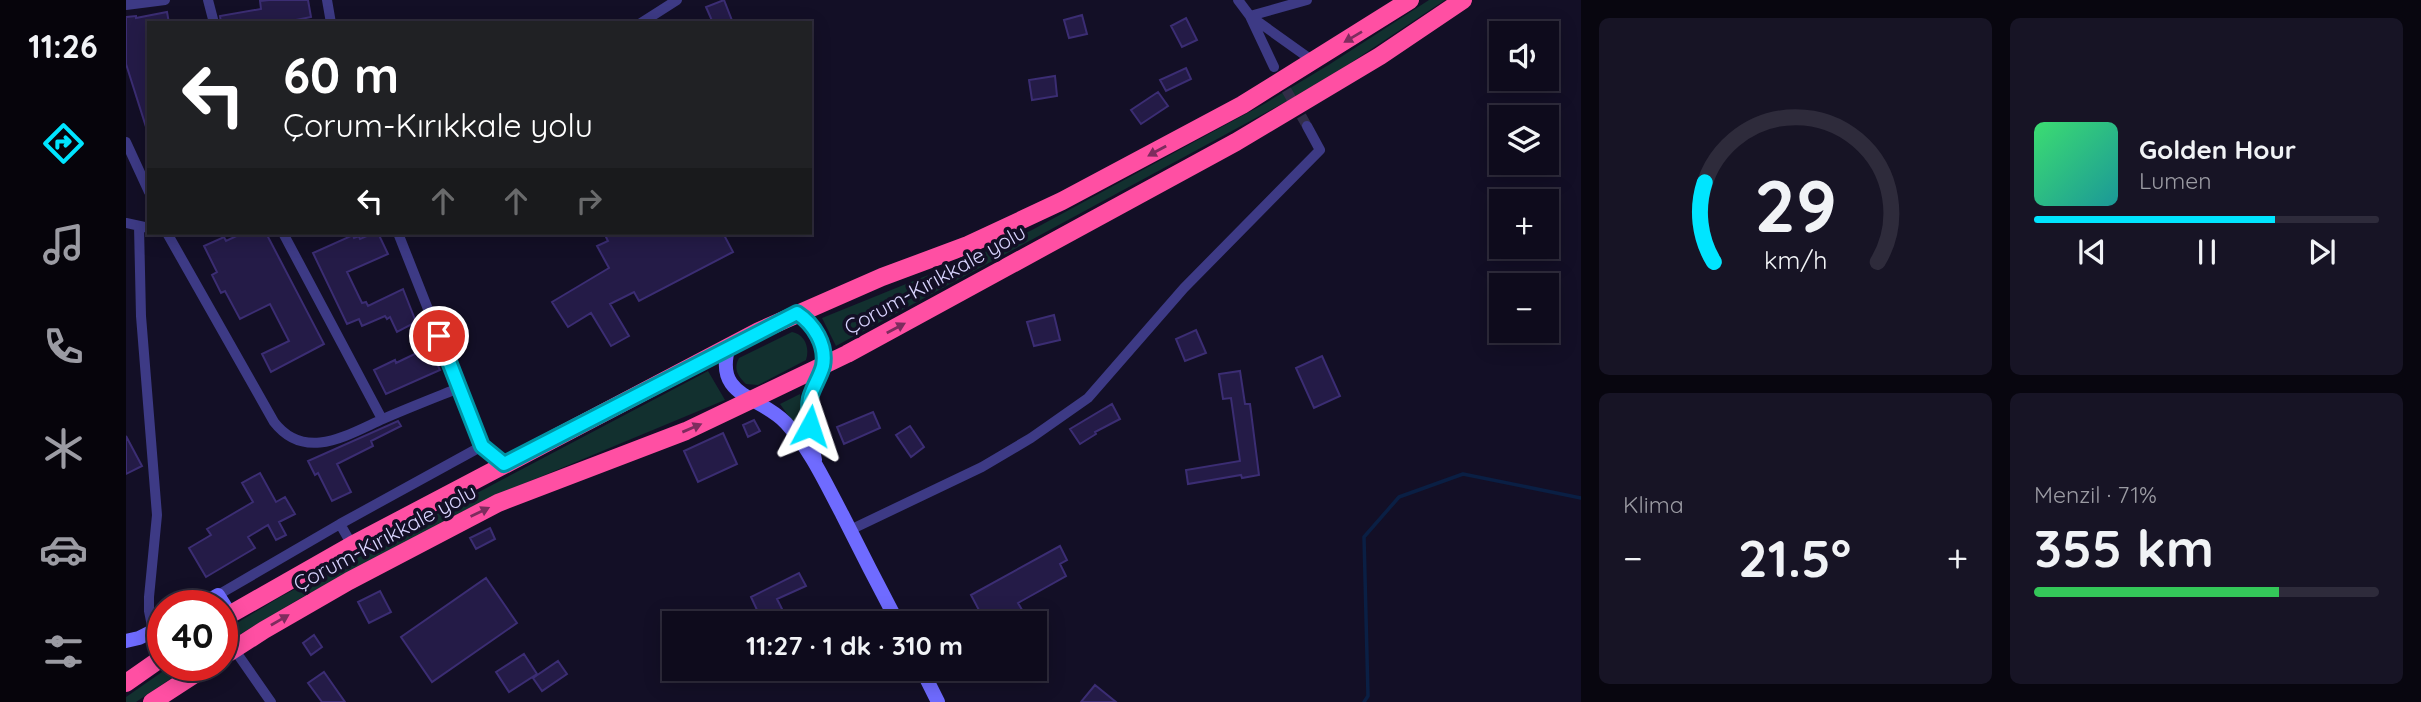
<!DOCTYPE html>
<html lang="tr">
<head>
<meta charset="utf-8">
<style>
	:root { --surface:#0e0b1c; --page:#171425; --text:#f1f3f6; --muted:#9b9ba3; --line:#2e2b3b; --accent:#00e5ff }
	body { margin:0; font-family:Quicksand,sans-serif; background:var(--page); color:var(--text); height:100vh; display:flex; flex-direction:column; font-size:26px; white-space:nowrap }
	* { box-sizing:border-box; margin:0 }
	p { font-size:23px; color:var(--muted) }
	.icon { flex:none; width:38px; height:38px; fill:none; stroke:currentColor; stroke-width:2; stroke-linecap:round; stroke-linejoin:round }
	.map { position:relative; flex:1; overflow:hidden }
	.details { display:flex; flex-direction:column; gap:18px; padding:18px; background:#08060f; width:840px }
	.details>* { flex:none }
	.banner { position:absolute; left:21px; top:21px; width:665px; height:214px; border-radius:0px; box-shadow:0 4px 18px #0003,0 0 0 2px var(--line); background:#202124; color:#fff; overflow:hidden }
	.buttons { position:absolute; left:1363px; top:21px; display:grid; gap:14px }
	.buttons a { display:grid; place-items:center; width:70px; height:70px; border-radius:0px; background:var(--surface); box-shadow:0 4px 18px #0003,0 0 0 2px var(--line); font-size:35px }
	.speed { position:absolute; left:21px; top:590px; display:flex; gap:14px; font-size:35px; font-weight:700; text-align:center }
	.speed>* { display:grid; place-content:center; width:91px; height:91px; border-radius:50%; background:var(--surface); box-shadow:0 4px 18px #0003,0 0 0 2px var(--line); line-height:1 }
	.speed .limit { border:10px solid #d22; background:#fff; color:#111 }
	.pin { position:absolute; display:grid; place-items:center; width:60px; height:60px; color:#fff; margin:-30px; border:4px solid #fff; border-radius:50%; box-shadow:0 2px 7px #0007 }
	.me { position:absolute; width:77px; margin:-38px; rotate:5deg; stroke-linejoin:round; filter:drop-shadow(0 0 5px #0008) }
	.turn { display:flex; align-items:center; gap:24px; height:147px; padding:0 21px; font-size:32px }
	.turn .icon { width:91px; height:91px; stroke-width:2.5 }
	.turn b { display:block; font-size:49px; line-height:60px }
	.lanes { display:flex; align-items:center; height:66px; padding:0 21px; background:#0003; justify-content:center; gap:35px; direction:ltr }
	.lanes .off { opacity:.35 }
	.big { font-size:52px; font-weight:700; line-height:1.1 }
	.details .widget { flex:1; display:flex; flex-direction:column; justify-content:center; gap:10px; min-width:0; padding:0 24px; border-radius:10px; background:var(--page) }
	.details .dial { align-items:center; gap:0 }
	.dial svg { height:182px; overflow:visible; fill:none; stroke:var(--line); stroke-width:7; stroke-linecap:round; text-anchor:middle }
	.dial text { fill:var(--text); stroke:none }
	.song { display:flex; align-items:center; gap:21px }
	.cover { width:84px; height:84px; border-radius:10px; background:linear-gradient(135deg,hsl(140 70% 55%),hsl(180 70% 35%)) }
	.played { height:7px; border-radius:4px; background:linear-gradient(90deg,var(--accent) 70%,var(--line) 70%) }
	.keys { display:flex; justify-content:space-around; direction:ltr }
	.heat { display:flex; justify-content:space-between; align-items:center; font-size:38px; direction:ltr }
	.charge { height:10px; border-radius:5px; background:linear-gradient(90deg,#34c759 71%,var(--line) 0) }
	.details .tiles { flex:1; display:grid; gap:18px; grid-template-columns:repeat(2,1fr) }
	.trip { position:absolute; left:536px; top:611px; width:385px; height:70px; border-radius:0px; background:var(--surface); box-shadow:0 4px 18px #0003,0 0 0 2px var(--line); font-weight:700; line-height:70px; text-align:center }
	main { display:flex; flex:1; min-height:0 }
	.tab-bar { display:flex; flex-direction:column; width:126px; justify-content:space-around; align-items:center; background:#06040b; color:var(--muted) }
	.tab-bar .icon { width:49px; height:49px }
	.tab-bar .active { color:var(--accent) }
	.tab-bar b { font-size:32px; color:var(--text) }
	.map>svg:first-child { display:block }
</style>
</head>
<body>
<main>
<nav class="tab-bar">
<b>11:26</b>
<svg class="icon active" aria-label="directions" viewBox="0 0 24 24"><path d="M12 3l9 9-9 9-9-9zM9 14v-3h6M13 9l2 2-2 2"/></svg>
<svg class="icon" aria-label="music" viewBox="0 0 24 24"><path d="M9 18V5l10-2v13"/><circle cx="6" cy="18" r="3"/><circle cx="16" cy="16" r="3"/></svg>
<svg class="icon" aria-label="phone" viewBox="0 0 24 24"><path d="M5 4h4l2 5-3 2q2 4 5 5l2-3 5 2v4C11 20 4 13 5 4z"/></svg>
<svg class="icon" aria-label="climate" viewBox="0 0 24 24"><path d="M12 3v18M4 7l16 10M4 17L20 7"/></svg>
<svg class="icon" aria-label="car" viewBox="0 0 24 24"><path d="M5 17H2v-5l4-1 3-4h7l3 4 3 1v5h-3M9 17h6M6 11h13"/><circle cx="7" cy="17" r="2"/><circle cx="17" cy="17" r="2"/></svg>
<svg class="icon" aria-label="filters" viewBox="0 0 24 24"><path d="M4 7h16M4 17h16"/><circle cx="9" cy="7" r="2"/><circle cx="15" cy="17" r="2"/></svg>
</nav>
<div class="map">
<svg width="1455" height="702" viewBox="0 0 1455 702">
	<rect width="100%" height="100%" fill="#130f26"/>
	<!-- green -->
	<path fill="#12302f" d="M 1303,0 L 1319,0 L 1223,64 L 1163,100 L 710,346 L 696,318 L 859,252 L 906,230 L 1138,104 L 1204,64 Z
		M 666,332 C 679,334 684,348 680,360 L 632,385 L 620,384 C 612,376 607,369 613,358 Z
		M 582,371 L 599,400 L 361,499 L 173,599 L 96,645 L 96,632 L 154,597 Z
		M 674,394 L 681,442 L 654,404 Z
		M 46,665 L 65,665 L 10,702 L 0,702 L 0,697 Z"/>
	<g fill="none" stroke-linecap="round" stroke-linejoin="round">
		<!-- stream -->
		<path stroke="#0a1f44" stroke-width="3.5" d="M 1238,702 L 1242,696 L 1238,537 L 1273,497 L 1337,474 L 1455,498"/>
	</g>
	<!-- building -->
	<path fill="#241b47" stroke="#3b2d73" stroke-width="2" d="M 143,0 L 182,0 L 185,17 L 155,23 L 95,23 L 94,16 L 135,9 L 134,1 Z
		M 598,0 L 607,23 L 587,23 L 580,7 Z
		M 41,12 L 43,23 L 23,23 L 23,129 L 21,130 L 0,64 L 0,17 L 10,16 L 10,18 Z
		M 956,15 L 961,34 L 943,38 L 938,20 Z
		M 1060,18 L 1071,40 L 1056,47 L 1045,26 Z
		M 1060,68 L 1065,79 L 1040,91 L 1034,80 Z
		M 929,76 L 931,96 L 906,100 L 903,80 Z
		M 1032,92 L 1042,106 L 1015,124 L 1005,110 Z
		M 117,233 L 140,233 L 198,344 L 145,372 L 136,354 L 163,341 L 144,304 L 114,319 L 99,291 L 95,293 L 86,275 L 91,272 L 78,246 L 98,237 L 100,241 Z
		M 248,233 L 252,233 L 262,254 L 221,272 L 236,303 L 240,302 L 242,306 L 277,289 L 290,322 L 271,332 L 264,317 L 261,319 L 259,316 L 236,326 L 233,319 L 221,324 L 187,253 L 227,235 L 228,238 L 233,236 L 234,239 Z
		M 478,233 L 597,233 L 607,252 L 513,301 L 508,292 L 484,304 L 503,336 L 485,346 L 465,313 L 442,327 L 426,302 L 483,268 L 471,246 L 482,241 Z
		M 928,315 L 934,340 L 908,346 L 901,322 Z
		M 1070,330 L 1080,353 L 1059,361 L 1050,339 Z
		M 303,347 L 314,370 L 260,394 L 248,370 L 269,360 L 270,363 Z
		M 1196,356 L 1214,396 L 1188,408 L 1170,368 Z
		M 1114,371 L 1119,404 L 1124,404 L 1133,475 L 1116,478 L 1115,475 L 1062,484 L 1060,470 L 1114,461 L 1105,398 L 1097,399 L 1093,374 Z
		M 986,404 L 994,419 L 969,432 L 970,434 L 954,444 L 944,429 Z
		M 747,412 L 754,428 L 718,444 L 711,427 Z
		M 628,420 L 634,431 L 622,437 L 617,425 Z
		M 272,421 L 275,426 L 245,441 L 247,446 L 211,464 L 225,492 L 206,501 L 192,473 L 189,475 L 182,461 Z
		M 784,426 L 798,447 L 785,457 L 770,435 Z
		M 597,433 L 611,464 L 572,482 L 558,451 Z
		M 0,436 L 16,466 L 0,474 Z
		M 134,473 L 150,502 L 159,497 L 169,514 L 153,522 L 160,535 L 150,540 L 142,525 L 122,537 L 129,548 L 80,577 L 63,548 L 85,535 L 81,529 L 127,502 L 116,483 Z
		M 364,528 L 369,539 L 350,549 L 344,538 Z
		M 934,546 L 941,560 L 934,564 L 940,576 L 892,603 L 898,613 L 879,623 L 835,623 L 854,612 L 845,595 Z
		M 673,573 L 680,586 L 651,599 L 663,623 L 637,623 L 625,597 Z
		M 360,578 L 391,623 L 306,682 L 275,637 Z
		M 254,591 L 265,612 L 243,623 L 232,602 Z
		M 188,635 L 196,647 L 185,655 L 177,643 Z
		M 398,654 L 411,674 L 383,692 L 370,672 Z
		M 432,661 L 441,674 L 416,691 L 407,678 Z
		M 198,672 L 219,702 L 196,702 L 182,683 Z
		M 969,685 L 990,702 L 955,702 Z"/>
	<g fill="none" stroke-linecap="round" stroke-linejoin="round">
		<!-- street-tunnel -->
		<path stroke="#312d47" stroke-width="10" stroke-dasharray="10 5" stroke-linecap="butt" d="M 1153,77 L 1181,126"/>
		<!-- street -->
		<path stroke="#3d3a85" stroke-width="10" d="M 82,0 L 88,23
			M 201,0 L 205,23
			M 1112,0 L 1124,16 L 1187,61
			M 0,5 L 39,0
			M 515,23 L 551,0
			M 1148,67 L 1124,16 L 1181,0
			M 0,142 L 23,192
			M 0,223 L 23,228
			M 13,226 L 15,316 L 31,515 L 23,597 L 23,611 L 27,631
			M 41,233 L 148,422 C 179,462 221,435 257,419 C 282,408 308,398 333,388
			M 157,233 L 256,419
			M 272,233 L 356,446 L 378,464
			M 214,524 L 226,545
			M 724,530 L 856,467 L 905,438 L 962,398 L 1058,288 L 1194,150 L 1181,126
			M 92,595 L 214,524 L 356,446
			M 108,649 L 145,702"/>
		<!-- secondary -->
		<path stroke="#6f6bff" stroke-width="14" d="M 672,313 C 688,325 703,348 696,369 C 691,383 683,396 683,411 C 682,427 686,444 689,460
			M 603,346 C 587,398 634,395 660,423 C 684,449 699,482 716,514 C 734,550 753,587 772,623
			M 73,606 L 92,595 L 104,614
			M 0,641 L 13,638 L 37,626
			M 795,668 L 812,702"/>
		<!-- highway -->
		<path stroke="#ff4fa3" stroke-width="18" d="M 96,619 L 226,545 L 633,331 L 756,277 L 842,245 L 936,201 L 1116,105 L 1284,0
			M 96,657 L 138,630 L 223,581 L 372,503 L 560,431 L 721,354 L 1110,142 L 1254,56 L 1337,0
			M 0,683 L 37,657
			M 26,702 L 83,665"/>
	</g>
	<!-- one-way arrows -->
	<defs><path id="oneway-solid" d="M-6-.8H1V-3.2L6.5 0L1 3.2V.8H-6Z" transform="scale(1.75)"/></defs>
	<g fill="#7d2c5e">
		<use href="#oneway-solid" transform="translate(1227 37) rotate(149)"/>
		<use href="#oneway-solid" transform="translate(1031 151) rotate(151)"/>
		<use href="#oneway-solid" transform="translate(770 328) rotate(-28)"/>
		<use href="#oneway-solid" transform="translate(566 428) rotate(-23)"/>
		<use href="#oneway-solid" transform="translate(354 512) rotate(-26)"/>
		<use href="#oneway-solid" transform="translate(154 620) rotate(-30)"/>
	</g>
	<g fill="none" stroke-linecap="round" stroke-linejoin="round">
		<defs>
			<path id="route" d="M 313,336 L 356,446 L 378,464 L 671,313 C 688,324 701,345 697,366 C 694,377 687,387 684,398 C 682,407 683,416 684,426"/>
		</defs>
		<!-- route casing -->
		<use href="#route" stroke="#0095a6" stroke-width="18"/>
		<!-- route -->
		<use href="#route" stroke="#00e5ff" stroke-width="12"/>
	</g>
	<g text-anchor="middle" stroke-width="7" stroke-linejoin="round" paint-order="stroke">
		<!-- street labels -->
		<g font-size="21" fill="#d9d4ff" stroke="#130f26">
			<text transform="translate(809 280) rotate(-29)" y="7">Çorum-Kırıkkale yolu</text>
			<text transform="translate(259 538) rotate(-28)" y="7">Çorum-Kırıkkale yolu</text>
		</g>
	</g>
</svg>
<div class="buttons">
<a><svg class="icon" aria-label="sound" viewBox="0 0 24 24"><path d="M4 9h4l5-4v14l-5-4H4zM17 9q2 3 0 6"/></svg></a>
<a><svg class="icon" aria-label="layers" viewBox="0 0 24 24"><path d="M12 4l9 5-9 5-9-5zM3 14l9 5 9-5"/></svg></a>
<a>+</a>
<a>−</a>
</div>
<div class="speed"><div class="limit">40</div></div>
<div class="pin" style="left:313px;top:336px;background:#d93025"><svg class="icon" aria-label="arrive" viewBox="0 0 24 24"><path d="M6 21V4h12l-3 4 3 4H6"/></svg></div>
<svg class="me" style="left:684px;top:426px" viewBox="-20 -20 40 40"><path d="M0-17L14 15 0 8-14 15z" fill="#00e5ff" stroke="#fff" stroke-width="4"/></svg>
<div class="trip">11:27 · 1 dk · 310 m</div>
<div class="banner">
<div class="turn"><svg class="icon" aria-label="left" viewBox="0 0 24 24"><path d="M17 20v-9H6M10 6l-5 5 5 5"/></svg><div><b>60 m</b>Çorum-Kırıkkale yolu</div></div>
<div class="lanes"><svg class="icon" aria-label="left" viewBox="0 0 24 24"><path d="M17 20v-9H6M10 6l-5 5 5 5"/></svg><svg class="icon off" aria-label="ahead" viewBox="0 0 24 24"><path d="M12 20V5M6 11l6-6 6 6"/></svg><svg class="icon off" aria-label="ahead" viewBox="0 0 24 24"><path d="M12 20V5M6 11l6-6 6 6"/></svg><svg class="icon off" aria-label="right" viewBox="0 0 24 24"><path d="M7 20v-9h11M14 6l5 5-5 5"/></svg></div>
</div>
</div>
<section class="details">
<div class="tiles">
<div class="widget dial"><svg viewBox="0 0 100 80">
<path d="M14 69A42 42 0 1 1 86 69"/>
<path d="M14 69A42 42 0 0 1 10 34" stroke="#00e5ff"/>
<text x="50" y="56" font-size="32" font-weight="700">29</text>
<text x="50" y="72" font-size="11">km/h</text>
</svg></div>
<div class="widget">
<div class="song"><i class="cover"></i><div><b>Golden Hour</b><p>Lumen</p></div></div>
<div class="played"></div>
<div class="keys"><svg class="icon" aria-label="previous" viewBox="0 0 24 24"><path d="M18 5L8 12l10 7zM5 5v14"/></svg><svg class="icon" aria-label="pause" viewBox="0 0 24 24"><path d="M8 5v14M16 5v14"/></svg><svg class="icon" aria-label="next" viewBox="0 0 24 24"><path d="M6 5l10 7-10 7zM19 5v14"/></svg></div>
</div>
<div class="widget"><p>Klima</p>
<div class="heat"><a>−</a><b class="big">21.5°</b><a>+</a></div>
</div>
<div class="widget"><p>Menzil · 71%</p><b class="big">355 km</b><div class="charge"></div></div>
</div>
</section>
</main>
</body>
</html>
